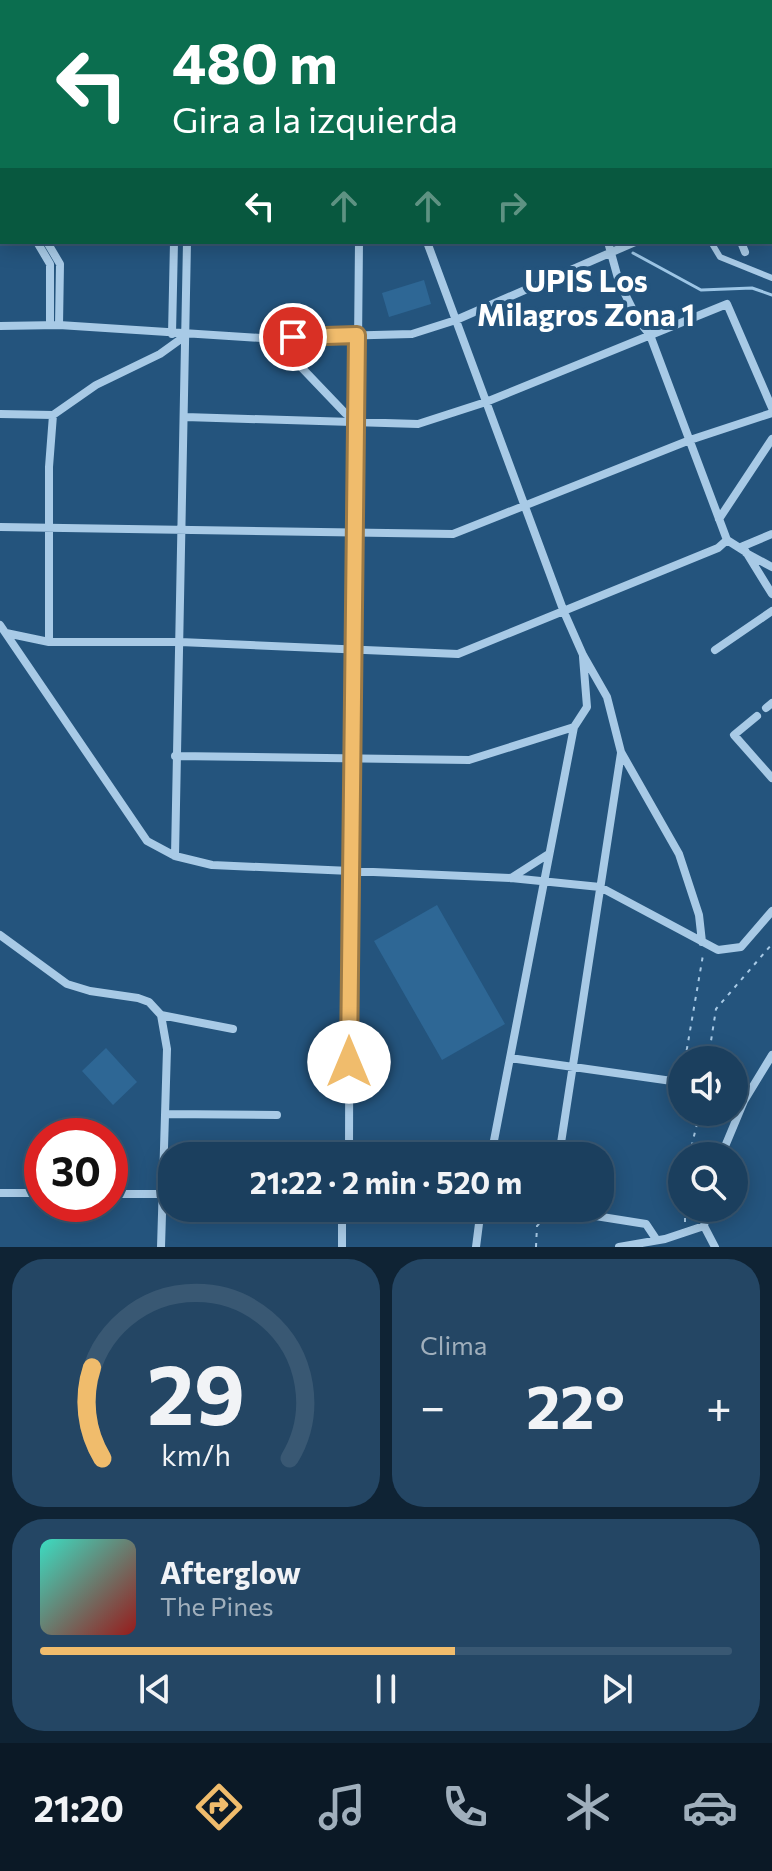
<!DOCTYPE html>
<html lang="es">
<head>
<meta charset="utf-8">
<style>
	:root { --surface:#1b3f5e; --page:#244664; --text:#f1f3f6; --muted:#a0afbc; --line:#395873; --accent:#f0bc6c }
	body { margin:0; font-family:Commissioner,sans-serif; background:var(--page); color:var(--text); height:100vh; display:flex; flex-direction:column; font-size:30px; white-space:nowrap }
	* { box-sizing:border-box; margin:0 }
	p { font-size:26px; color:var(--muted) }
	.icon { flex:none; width:44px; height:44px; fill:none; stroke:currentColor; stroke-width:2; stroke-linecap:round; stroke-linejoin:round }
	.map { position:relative; height:1247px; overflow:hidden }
	.side { display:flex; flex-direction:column; gap:12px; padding:12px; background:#0f2334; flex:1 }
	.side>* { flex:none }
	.top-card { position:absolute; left:0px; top:0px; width:772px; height:244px; box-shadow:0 4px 20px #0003,0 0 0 2px var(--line); background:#0b6e4f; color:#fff; overflow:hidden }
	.fabs { position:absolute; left:668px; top:1046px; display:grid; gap:16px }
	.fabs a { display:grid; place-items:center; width:80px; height:80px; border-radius:50%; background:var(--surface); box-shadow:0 4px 20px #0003,0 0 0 2px var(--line); font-size:40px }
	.speed { position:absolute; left:24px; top:1118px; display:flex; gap:16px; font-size:40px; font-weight:700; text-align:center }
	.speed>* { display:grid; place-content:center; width:104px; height:104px; border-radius:50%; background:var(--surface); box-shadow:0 4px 20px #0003,0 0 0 2px var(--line); line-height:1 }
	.speed .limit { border:12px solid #d22; background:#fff; color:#111 }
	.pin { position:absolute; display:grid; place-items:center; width:68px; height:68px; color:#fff; margin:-34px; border:4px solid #fff; border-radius:50%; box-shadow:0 2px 8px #0007 }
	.me { position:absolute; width:88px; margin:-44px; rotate:0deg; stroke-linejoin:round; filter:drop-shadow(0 0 6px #0008) }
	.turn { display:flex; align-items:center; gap:28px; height:168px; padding:0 40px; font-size:36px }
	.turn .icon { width:104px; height:104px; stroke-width:2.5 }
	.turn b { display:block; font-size:56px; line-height:68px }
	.lanes { display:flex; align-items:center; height:76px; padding:0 40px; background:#0003; justify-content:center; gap:40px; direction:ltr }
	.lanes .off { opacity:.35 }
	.big { font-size:60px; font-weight:700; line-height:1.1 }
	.side .widget { flex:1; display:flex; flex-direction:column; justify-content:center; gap:12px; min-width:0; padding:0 28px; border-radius:32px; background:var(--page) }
	.side .dial { align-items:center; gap:0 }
	.dial svg { height:208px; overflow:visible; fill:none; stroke:var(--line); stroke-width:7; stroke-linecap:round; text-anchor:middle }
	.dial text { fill:var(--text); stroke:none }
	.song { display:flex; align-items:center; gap:24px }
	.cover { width:96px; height:96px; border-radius:12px; background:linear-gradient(135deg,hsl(170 70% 55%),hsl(0 70% 35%)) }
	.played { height:8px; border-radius:4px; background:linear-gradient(90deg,var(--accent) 60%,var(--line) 60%) }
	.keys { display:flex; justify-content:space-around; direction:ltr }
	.heat { display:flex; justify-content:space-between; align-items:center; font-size:44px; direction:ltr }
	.side .tiles { flex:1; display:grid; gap:12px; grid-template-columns:1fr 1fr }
	.widget:last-child { grid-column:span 2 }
	.trip { position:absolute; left:158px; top:1142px; width:456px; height:80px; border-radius:32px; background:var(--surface); box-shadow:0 4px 20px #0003,0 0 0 2px var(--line); font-weight:700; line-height:80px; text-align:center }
	.tab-bar { display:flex; height:128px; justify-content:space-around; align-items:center; background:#0b1926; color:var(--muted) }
	.tab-bar .icon { width:56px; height:56px }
	.tab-bar .on { color:var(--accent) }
	.tab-bar b { font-size:36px; color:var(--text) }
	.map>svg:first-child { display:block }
</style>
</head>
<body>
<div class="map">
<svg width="772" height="1247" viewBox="0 0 772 1247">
	<rect width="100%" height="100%" fill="#24547d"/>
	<!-- green -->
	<path fill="#2e6795" d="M 424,280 L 431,304 L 389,317 L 382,293 Z
		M 437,905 L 505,1024 L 442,1060 L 374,941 Z
		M 106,1048 L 137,1082 L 113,1105 L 82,1071 Z"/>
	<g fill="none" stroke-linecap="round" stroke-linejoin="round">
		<!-- stream -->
		<path stroke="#9dc6e6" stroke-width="3" d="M 507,0 L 508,2
			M 633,253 L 701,290 L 752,288 L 772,295"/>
		<!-- path -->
		<path stroke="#a8cae6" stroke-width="2" stroke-dasharray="4 6" stroke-linecap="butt" d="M 3,2 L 4,0
			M 0,12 L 2,6
			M 685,1060 L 703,955
			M 708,1060 L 716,1009 L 772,944
			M 689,1156 L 700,1112
			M 685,1208 L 685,1223
			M 536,1247 L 537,1226 L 546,1217"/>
		<!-- lane -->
		<path stroke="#a8cae6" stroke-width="6" d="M 711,242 L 720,257 L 772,278"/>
		<!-- street -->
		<path stroke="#a8cae6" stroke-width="8" d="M 206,0 L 208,2
			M 342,0 L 343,2
			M 422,0 L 422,2
			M 497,0 L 497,2
			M 556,0 L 557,2
			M 653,0 L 653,2
			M 143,2 L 144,0
			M 237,2 L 238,0
			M 247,2 L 259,0
			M 578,2 L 590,0
			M 712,2 L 712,0
			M 0,184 L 2,187
			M 37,242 L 50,264 L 50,325
			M 47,242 L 60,264 L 59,325
			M 427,242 L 564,612 L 583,655 L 607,697 L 621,752 L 679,854 L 699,915 L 702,942
			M 608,242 L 619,282 L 638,320 L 650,335 L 727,540 L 746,552 L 772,594
			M 741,242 L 745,252
			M 0,326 L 59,325 L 261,338 L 412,334 L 456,320 L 635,242
			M 172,334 L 174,242
			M 262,339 L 301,367 L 345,413 L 358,421
			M 0,414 L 53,415 L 96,385 L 160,354 L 185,336
			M 185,417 L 418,424 L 486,402 L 727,304 L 772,408
			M 719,519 L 772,439
			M 0,527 L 453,534 L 690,440 L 772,413
			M 741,547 L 772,534
			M 746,553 L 772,567
			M 0,625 L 147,841 L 175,856 L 212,865 L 511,878 L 600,887 L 718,950 L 741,947 L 772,911
			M 6,633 L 49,642 L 180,642 L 458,654 L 718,548 L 727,540
			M 49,642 L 49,467 L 53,415
			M 715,650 L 772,611
			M 766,708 L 772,703
			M 757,716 L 734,735 L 772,778
			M 175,756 L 469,760 L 574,727
			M 175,856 L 187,242
			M 511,878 L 547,855
			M 0,935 L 67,984 L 90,991 L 138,998 L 149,1002 L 161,1015 L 167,1049 L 161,1247
			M 161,1015 L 233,1029
			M 510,1058 L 679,1082
			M 165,1114 L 277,1115
			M 349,1156 L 350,758 L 355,649 L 359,242
			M 491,1156 L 574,727 L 587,707 L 583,657
			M 559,1156 L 621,753
			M 721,1156 L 744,1101 L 772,1055
			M 0,1193 L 42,1193
			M 110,1194 L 172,1194
			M 545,1208 L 646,1224 L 656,1239
			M 704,1226 L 715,1247
			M 342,1247 L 342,1208
			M 476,1247 L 481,1208
			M 619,1247 L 665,1239 L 704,1226 L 707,1208"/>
		<!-- highway -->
		<path stroke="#fff" stroke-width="22" d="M 111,2 L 112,0
			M 0,120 L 2,119"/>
	</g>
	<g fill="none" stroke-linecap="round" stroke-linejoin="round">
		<defs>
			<path id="route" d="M 293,337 L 357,335 L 349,1062"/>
		</defs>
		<!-- route casing -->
		<use href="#route" stroke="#9c7a46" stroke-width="20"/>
		<!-- route -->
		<use href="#route" stroke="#f0bc6c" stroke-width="14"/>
	</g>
	<g text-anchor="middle" stroke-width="8" stroke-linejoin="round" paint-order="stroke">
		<!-- neighbourhood labels -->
		<g font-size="30" font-weight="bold" fill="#fff" stroke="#24547d">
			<text x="586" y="292">UPIS Los<tspan x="586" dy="34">Milagros Zona 1</tspan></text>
		</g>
	</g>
</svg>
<div class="fabs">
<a><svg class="icon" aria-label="sound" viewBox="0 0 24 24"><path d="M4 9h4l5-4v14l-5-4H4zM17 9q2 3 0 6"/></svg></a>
<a><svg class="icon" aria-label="search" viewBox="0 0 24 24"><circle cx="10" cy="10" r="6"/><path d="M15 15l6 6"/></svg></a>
</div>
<div class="speed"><div class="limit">30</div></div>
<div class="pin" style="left:293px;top:337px;background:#d93025"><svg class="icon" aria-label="arrive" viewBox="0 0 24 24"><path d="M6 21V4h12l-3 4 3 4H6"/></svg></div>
<svg class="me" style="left:349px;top:1062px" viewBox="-20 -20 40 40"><circle r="19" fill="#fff"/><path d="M0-13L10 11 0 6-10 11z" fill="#f0bc6c"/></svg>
<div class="trip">21:22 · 2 min · 520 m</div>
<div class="top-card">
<div class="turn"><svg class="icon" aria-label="left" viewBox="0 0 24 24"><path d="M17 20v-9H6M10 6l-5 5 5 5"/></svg><div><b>480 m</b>Gira a la izquierda</div></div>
<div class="lanes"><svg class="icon" aria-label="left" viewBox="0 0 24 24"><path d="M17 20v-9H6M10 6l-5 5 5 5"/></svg><svg class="icon off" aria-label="ahead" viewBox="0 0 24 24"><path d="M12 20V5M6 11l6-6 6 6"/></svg><svg class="icon off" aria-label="ahead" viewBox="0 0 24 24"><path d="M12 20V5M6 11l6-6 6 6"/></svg><svg class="icon off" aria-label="right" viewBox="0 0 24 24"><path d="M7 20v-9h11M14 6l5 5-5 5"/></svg></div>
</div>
</div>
<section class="side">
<div class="tiles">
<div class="widget dial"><svg viewBox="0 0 100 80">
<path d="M14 69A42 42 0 1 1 86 69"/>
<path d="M14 69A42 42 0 0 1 10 34" stroke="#f0bc6c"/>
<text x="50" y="56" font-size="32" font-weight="700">29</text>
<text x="50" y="72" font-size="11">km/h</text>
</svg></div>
<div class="widget"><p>Clima</p>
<div class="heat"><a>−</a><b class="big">22°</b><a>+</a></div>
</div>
<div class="widget">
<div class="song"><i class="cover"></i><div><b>Afterglow</b><p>The Pines</p></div></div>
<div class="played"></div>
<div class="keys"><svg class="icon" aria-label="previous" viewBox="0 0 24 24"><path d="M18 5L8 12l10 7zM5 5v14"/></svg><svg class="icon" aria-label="pause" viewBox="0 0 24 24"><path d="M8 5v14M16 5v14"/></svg><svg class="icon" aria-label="next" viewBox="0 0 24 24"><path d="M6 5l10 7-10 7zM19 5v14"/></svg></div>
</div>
</div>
</section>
<nav class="tab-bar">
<b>21:20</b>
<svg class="icon on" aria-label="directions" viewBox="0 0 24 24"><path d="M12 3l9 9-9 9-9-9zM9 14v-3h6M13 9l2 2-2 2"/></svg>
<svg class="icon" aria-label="music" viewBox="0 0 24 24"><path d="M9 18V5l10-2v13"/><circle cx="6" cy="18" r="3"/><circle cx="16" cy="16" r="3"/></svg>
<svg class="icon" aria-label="phone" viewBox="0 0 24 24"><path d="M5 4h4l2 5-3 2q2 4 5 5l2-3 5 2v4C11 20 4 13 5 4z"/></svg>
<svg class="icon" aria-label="climate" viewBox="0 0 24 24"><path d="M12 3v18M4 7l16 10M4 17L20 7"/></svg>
<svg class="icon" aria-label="car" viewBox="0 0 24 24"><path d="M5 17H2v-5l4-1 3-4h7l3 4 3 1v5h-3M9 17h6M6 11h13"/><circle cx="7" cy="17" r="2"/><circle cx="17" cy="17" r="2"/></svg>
</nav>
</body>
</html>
